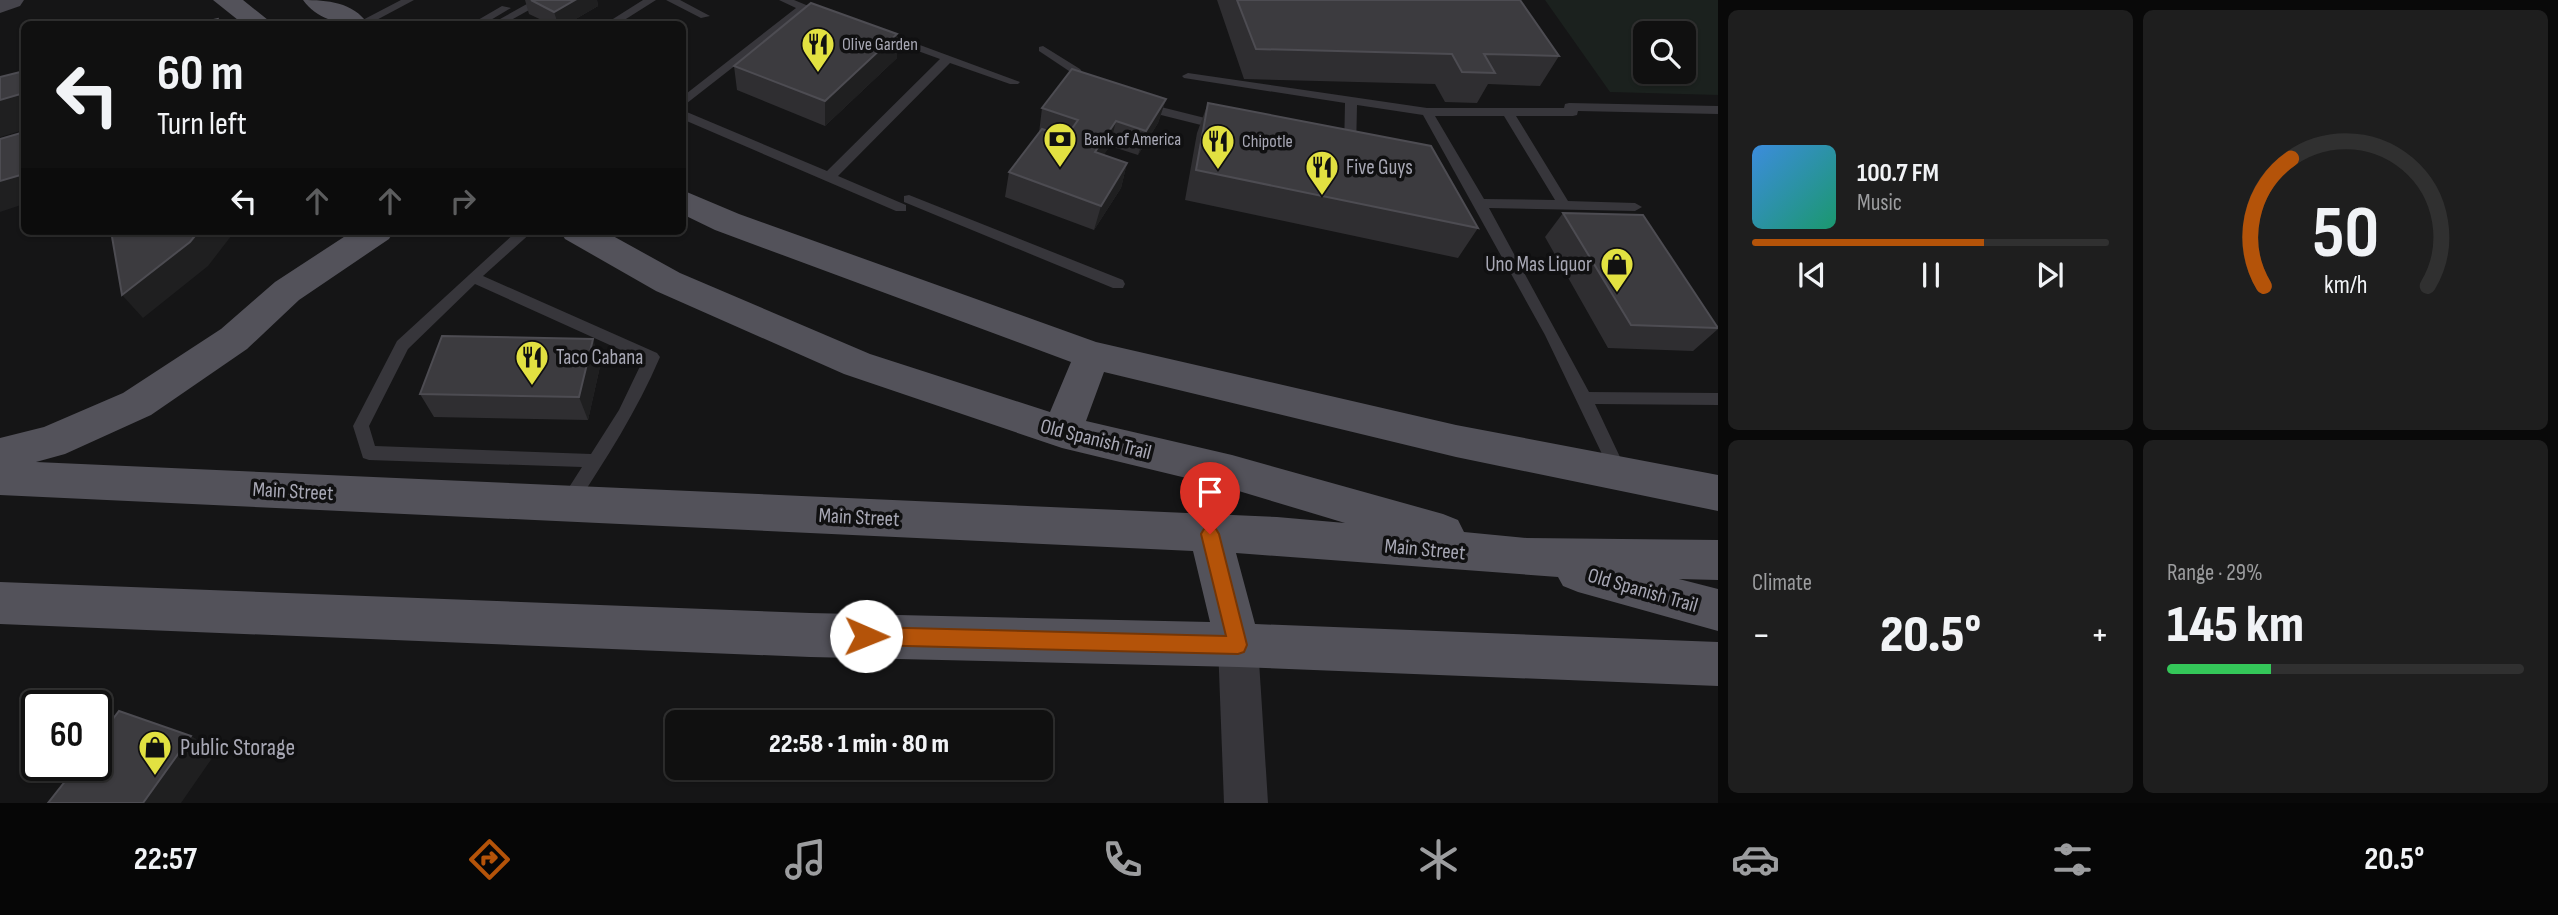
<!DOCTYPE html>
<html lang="en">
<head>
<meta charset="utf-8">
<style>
	:root { --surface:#101010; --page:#1e1e1e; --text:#f1f3f6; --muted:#9c9d9f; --line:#303030; --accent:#b45309 }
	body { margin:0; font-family:"Sofia Sans Condensed",sans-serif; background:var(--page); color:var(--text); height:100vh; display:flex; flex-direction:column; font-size:26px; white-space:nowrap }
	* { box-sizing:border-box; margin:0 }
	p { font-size:23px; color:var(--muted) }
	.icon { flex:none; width:38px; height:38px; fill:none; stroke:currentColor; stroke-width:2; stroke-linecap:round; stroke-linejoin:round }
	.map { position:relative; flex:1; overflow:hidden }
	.panel { display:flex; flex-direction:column; gap:10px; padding:10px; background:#090909; width:840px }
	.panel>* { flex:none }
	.hud { position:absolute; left:21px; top:21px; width:665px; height:214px; border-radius:10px; box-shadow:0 2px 5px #0004,0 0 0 2px var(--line); background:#101010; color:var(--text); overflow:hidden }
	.tools { position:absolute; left:1633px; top:21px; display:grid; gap:14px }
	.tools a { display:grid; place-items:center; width:63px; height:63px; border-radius:10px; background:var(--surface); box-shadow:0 2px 5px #0004,0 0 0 2px var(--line); font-size:35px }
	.speed { position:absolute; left:21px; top:690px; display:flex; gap:14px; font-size:35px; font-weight:700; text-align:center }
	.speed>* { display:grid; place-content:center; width:91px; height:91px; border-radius:50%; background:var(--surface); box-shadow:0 2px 5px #0004,0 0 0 2px var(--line); line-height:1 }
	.speed .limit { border:4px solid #111; border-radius:10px; background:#fff; color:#111 }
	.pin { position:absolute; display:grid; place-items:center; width:60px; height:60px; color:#fff; margin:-72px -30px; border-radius:50% 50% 50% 0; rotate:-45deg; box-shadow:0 0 7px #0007 }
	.pin .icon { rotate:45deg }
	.me { position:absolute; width:77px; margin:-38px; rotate:91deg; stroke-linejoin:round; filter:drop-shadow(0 0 5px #0008) }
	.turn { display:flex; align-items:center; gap:24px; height:147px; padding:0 21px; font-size:32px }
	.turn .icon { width:91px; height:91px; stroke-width:2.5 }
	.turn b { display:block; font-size:49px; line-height:60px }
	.lanes { display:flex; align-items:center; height:66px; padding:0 21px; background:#0003; justify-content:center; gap:35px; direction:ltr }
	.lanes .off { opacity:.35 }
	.big { font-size:52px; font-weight:800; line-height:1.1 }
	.panel .widget { flex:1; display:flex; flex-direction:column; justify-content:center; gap:10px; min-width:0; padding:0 24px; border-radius:10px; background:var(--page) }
	.panel .dial { align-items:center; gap:0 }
	.dial svg { height:182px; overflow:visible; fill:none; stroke:var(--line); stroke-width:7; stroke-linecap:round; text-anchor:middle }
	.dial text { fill:var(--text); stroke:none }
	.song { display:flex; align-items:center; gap:21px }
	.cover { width:84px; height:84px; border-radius:10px; background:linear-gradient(135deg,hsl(210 70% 55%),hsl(160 70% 35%)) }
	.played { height:7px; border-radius:4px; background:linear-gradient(90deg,var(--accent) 65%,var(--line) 65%) }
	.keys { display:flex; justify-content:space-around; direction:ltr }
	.heat { display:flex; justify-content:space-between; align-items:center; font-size:38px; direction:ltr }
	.charge { height:10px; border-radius:5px; background:linear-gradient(90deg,#34c759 29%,var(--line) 0) }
	.panel .tiles { flex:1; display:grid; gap:10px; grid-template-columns:repeat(2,1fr) }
	.trip { position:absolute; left:665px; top:710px; width:388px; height:70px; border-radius:10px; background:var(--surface); box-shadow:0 2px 5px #0004,0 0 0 2px var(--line); font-weight:800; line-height:70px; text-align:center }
	.dock { display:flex; height:112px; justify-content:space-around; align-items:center; background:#060606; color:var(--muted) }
	.dock .icon { width:49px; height:49px }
	.dock .on { color:var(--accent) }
	.dock b { font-size:32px; color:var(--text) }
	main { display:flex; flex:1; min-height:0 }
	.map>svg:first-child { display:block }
</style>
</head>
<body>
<main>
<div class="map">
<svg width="1718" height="803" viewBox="0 0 1718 803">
	<rect width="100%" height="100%" fill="#151516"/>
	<!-- green -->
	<path fill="#1b211e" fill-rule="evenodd" d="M 1545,0 L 1718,0 L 1718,95 L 1610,92 ZM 1645,33 L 1684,33 L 1684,72 L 1645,72 Z"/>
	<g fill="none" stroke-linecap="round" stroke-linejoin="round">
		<!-- lane -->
		<path fill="#37363b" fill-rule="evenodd" d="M 401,0 L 414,0 L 369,24 L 355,24 Z
			M 534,0 L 547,0 L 504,24 L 491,24 Z
			M 643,0 L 656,0 L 618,24 L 605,24 Z
			M 666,0 L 680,0 L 710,16 L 701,18 Z
			M 779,0 L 794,0 L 828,14 L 823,17 L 805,11 L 682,107 L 682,97 L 796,8 Z
			M 502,6 L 511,8 L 484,24 L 471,24 Z
			M 874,31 L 882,31 L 1020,82 L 1018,84 L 1010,84 L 950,63 L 838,176 L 906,205 L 906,211 L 896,211 L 682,119 L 682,110 L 827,171 L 940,59 L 874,35 Z
			M 1043,46 L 1080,69 L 1092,84 L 1090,86 L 1082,86 L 1072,73 L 1039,51 L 1039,47 Z
			M 1188,73 L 1427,108 L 1564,108 L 1565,104 L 1569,103 L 1718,106 L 1718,114 L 1578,111 L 1577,115 L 1573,116 L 1516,116 L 1568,201 L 1635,203 L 1642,207 L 1635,211 L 1489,208 L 1589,392 L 1718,393 L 1718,405 L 1595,404 L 1628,474 L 1626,479 L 1620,481 L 1614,479 L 1545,335 L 1423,115 L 1357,105 L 1356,151 L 1350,155 L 1344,151 L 1345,103 L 1184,78 L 1182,76 ZM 1435,116 L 1504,116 L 1555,200 L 1484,199 Z
			M 1141,102 L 1225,123 L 1227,126 L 1221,130 L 1137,109 L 1135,106 Z
			M 909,195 L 1123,280 L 1125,284 L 1123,288 L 1113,288 L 904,202 L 904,196 Z
			M 517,231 L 533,231 L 483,276 L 657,353 L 660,357 C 637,411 606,459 574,508 L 568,510 L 562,508 L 559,503 L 582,467 L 369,460 L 363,458 L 353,426 L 397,341 ZM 475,284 L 643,360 L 619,410 L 591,454 L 375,446 L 369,426 L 408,349 Z"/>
		<!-- street -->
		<path fill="#37363b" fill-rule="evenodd" d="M 1238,626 L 1252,632 L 1258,645 L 1268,803 L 1224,803 L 1218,645 L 1224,632 Z"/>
		<!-- secondary -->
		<path fill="#45444b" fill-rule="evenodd" d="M 0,0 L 24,0 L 20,6 L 0,13 Z"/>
		<!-- primary -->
		<path fill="#53525a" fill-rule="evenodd" d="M 213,0 L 243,0 L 273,24 L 243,24 Z
			M 303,0 C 327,0 353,2 368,24 C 345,26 318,21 303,0 Z
			M 682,190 L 739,214 L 1096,342 L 1456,425 L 1718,475 L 1718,511 L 1456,457 L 1104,372 L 1086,421 L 1232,455 L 1443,514 L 1458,520 L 1464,532 L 1527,538 L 1718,540 L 1718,580 L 1679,579 L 1718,589 L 1718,631 L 1578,592 L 1563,586 L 1558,577 L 1236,553 L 1255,624 L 1718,642 L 1718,686 L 1238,667 L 810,657 L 0,624 L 0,582 L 810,613 L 1210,622 L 1193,551 L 0,495 L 0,438 L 44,427 L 123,393 L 221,329 L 275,282 L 353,231 L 394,231 L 389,239 L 299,300 L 247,349 L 151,415 L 65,454 L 36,462 L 1277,517 L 1345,523 L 1232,489 L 1062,448 L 844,374 L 656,291 L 565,239 L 560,231 L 604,231 L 680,273 L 870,354 L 1050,412 L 1071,362 L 715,230 L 682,214 Z"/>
	</g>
	<!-- wall -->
	<path fill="#2f2e31" d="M 525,0 L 597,0 L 598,6 L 567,24 L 550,24 L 529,14 Z
		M 1217,0 L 1520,0 L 1559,56 L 1540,86 L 1488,84 L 1477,103 L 1445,102 L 1435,84 L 1244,79 Z
		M 897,58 L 825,126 L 737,90 L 734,66 Z
		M 1166,99 L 1158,123 L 1138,155 L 1110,146 L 1103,155 L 1127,163 L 1121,188 L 1094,230 L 1005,197 L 1009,172 L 1039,133 L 1042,108 Z
		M 1208,103 L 1478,228 L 1458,258 L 1185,200 L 1197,133 Z
		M 1563,213 L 1718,326 L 1718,329 L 1693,351 L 1608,348 L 1545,237 Z
		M 601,362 L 588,420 L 434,417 L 420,394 Z"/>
	<!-- shaded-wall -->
	<path fill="#1f1f20" d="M 575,0 L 597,0 L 598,6 L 567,24 L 558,24 L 554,12 Z
		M 897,34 L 897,58 L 825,126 L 825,101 Z
		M 24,93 L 24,130 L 0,137 L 0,100 Z
		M 1166,99 L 1158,123 L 1138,155 L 1146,131 Z
		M 1116,121 L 1110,146 L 1089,177 L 1095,152 Z
		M 1127,163 L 1121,188 L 1094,230 L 1101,206 Z
		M 24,174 L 24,204 L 0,212 L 0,181 Z
		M 199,231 L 235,231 L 208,266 L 143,318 L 122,295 Z
		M 593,339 L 601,362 L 588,420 L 579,397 Z
		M 191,736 L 217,751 L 181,803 L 143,803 Z"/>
	<!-- building -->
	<path fill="#3c3b3f" stroke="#4d4c52" stroke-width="2" d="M 531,0 L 575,0 L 554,12 Z
		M 1237,0 L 1520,0 L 1559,56 L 1484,54 L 1495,73 L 1462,72 L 1452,54 L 1256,49 Z
		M 811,3 L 897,34 L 825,101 L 734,66 Z
		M 218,19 L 220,24 L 196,24 Z
		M 1072,69 L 1166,99 L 1146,131 L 1116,121 L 1095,152 L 1127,163 L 1101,206 L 1009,172 L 1042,129 L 1066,137 L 1078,120 L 1042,108 Z
		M 24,71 L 24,93 L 0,100 L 0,77 Z
		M 1208,103 L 1431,146 L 1478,228 L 1196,170 Z
		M 24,132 L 24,174 L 0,181 L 0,139 Z
		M 1563,213 L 1643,215 L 1718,328 L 1631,325 Z
		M 111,231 L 199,231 L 190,242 L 122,295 Z
		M 442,336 L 593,339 L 579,397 L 420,394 Z
		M 119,711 L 191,736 L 143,803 L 48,803 L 78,765 L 96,765 L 96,741 Z"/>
	<!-- route -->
	<path fill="#b45309" stroke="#753606" stroke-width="2" d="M 1210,526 L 1216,529 L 1219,534 L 1247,645 L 1244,652 L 1238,654 L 866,645 L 859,643 L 856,636 L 859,630 L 866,627 L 1226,636 L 1201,534 L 1204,529 Z"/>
	<!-- icons -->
	<defs>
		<symbol id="restaurant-pin" viewBox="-11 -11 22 30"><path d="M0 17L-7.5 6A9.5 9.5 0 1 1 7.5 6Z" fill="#e2e141" stroke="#101011"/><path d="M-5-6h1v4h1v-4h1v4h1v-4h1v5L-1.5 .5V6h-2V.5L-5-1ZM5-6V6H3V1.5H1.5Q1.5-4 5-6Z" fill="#111"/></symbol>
		<symbol id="bank-pin" viewBox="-11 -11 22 30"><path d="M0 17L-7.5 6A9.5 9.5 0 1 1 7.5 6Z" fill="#e2e141" stroke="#101011"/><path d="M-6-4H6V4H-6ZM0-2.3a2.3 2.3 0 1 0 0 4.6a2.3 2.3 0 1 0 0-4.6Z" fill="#111"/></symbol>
		<symbol id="shop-pin" viewBox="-11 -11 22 30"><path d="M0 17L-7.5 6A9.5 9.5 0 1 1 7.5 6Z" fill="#e2e141" stroke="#101011"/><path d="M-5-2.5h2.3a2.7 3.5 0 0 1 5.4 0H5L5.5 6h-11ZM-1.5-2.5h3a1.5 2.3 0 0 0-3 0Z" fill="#111"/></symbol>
	</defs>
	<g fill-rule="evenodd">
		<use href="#restaurant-pin" x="799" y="25" width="38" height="52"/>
		<use href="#bank-pin" x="1041" y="120" width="38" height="52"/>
		<use href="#restaurant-pin" x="1199" y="122" width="38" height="52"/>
		<use href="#restaurant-pin" x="1303" y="148" width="38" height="52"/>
		<use href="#shop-pin" x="1598" y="245" width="38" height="52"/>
		<use href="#restaurant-pin" x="513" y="338" width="38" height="52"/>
		<use href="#shop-pin" x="136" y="728" width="38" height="52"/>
	</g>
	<g text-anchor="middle" stroke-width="7" stroke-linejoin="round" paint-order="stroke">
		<!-- far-poi labels -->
		<g font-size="18" fill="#a8a8b5" stroke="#101011" text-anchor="start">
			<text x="842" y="50">Olive Garden</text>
			<text x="1084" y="145">Bank of America</text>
			<text x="1242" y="147">Chipotle</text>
		</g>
		<!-- poi labels -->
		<g font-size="21" fill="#a8a8b5" stroke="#101011" text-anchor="start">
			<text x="1346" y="174">Five Guys</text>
			<text x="1592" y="271" text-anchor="end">Uno Mas Liquor</text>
			<text x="556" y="364">Taco Cabana</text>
		</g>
		<!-- street labels -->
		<g font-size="21" fill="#a8a8b5" stroke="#101011">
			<text transform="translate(1096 439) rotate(14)" y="7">Old Spanish Trail</text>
			<text transform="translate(293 491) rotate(3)" y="7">Main Street</text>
			<text transform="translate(859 517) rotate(3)" y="7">Main Street</text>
			<text transform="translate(1425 549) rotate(5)" y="7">Main Street</text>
			<text transform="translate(1643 590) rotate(16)" y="7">Old Spanish Trail</text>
		</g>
		<!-- near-poi labels -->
		<g font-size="24" fill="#a8a8b5" stroke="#101011" text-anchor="start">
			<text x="180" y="755">Public Storage</text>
		</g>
	</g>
</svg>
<div class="tools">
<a><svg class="icon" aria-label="search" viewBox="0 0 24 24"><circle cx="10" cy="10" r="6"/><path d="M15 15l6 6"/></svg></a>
</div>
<div class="speed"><div class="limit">60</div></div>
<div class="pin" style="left:1210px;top:534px;background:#d93025"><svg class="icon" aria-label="arrive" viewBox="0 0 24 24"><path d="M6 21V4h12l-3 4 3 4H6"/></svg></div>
<svg class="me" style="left:866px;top:636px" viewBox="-20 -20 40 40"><circle r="19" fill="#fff"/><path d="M0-13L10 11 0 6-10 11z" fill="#b45309"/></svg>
<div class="trip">22:58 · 1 min · 80 m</div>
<div class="hud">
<div class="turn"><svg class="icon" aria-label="left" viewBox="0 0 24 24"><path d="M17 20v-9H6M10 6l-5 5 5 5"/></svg><div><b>60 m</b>Turn left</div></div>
<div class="lanes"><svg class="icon" aria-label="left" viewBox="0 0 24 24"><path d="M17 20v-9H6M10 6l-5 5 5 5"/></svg><svg class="icon off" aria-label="ahead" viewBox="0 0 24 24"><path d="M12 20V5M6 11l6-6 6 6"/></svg><svg class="icon off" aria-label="ahead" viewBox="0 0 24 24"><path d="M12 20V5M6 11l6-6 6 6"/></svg><svg class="icon off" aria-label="right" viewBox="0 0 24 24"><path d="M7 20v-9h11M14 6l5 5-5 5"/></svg></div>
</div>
</div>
<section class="panel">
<div class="tiles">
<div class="widget">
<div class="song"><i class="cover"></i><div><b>100.7 FM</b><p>Music</p></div></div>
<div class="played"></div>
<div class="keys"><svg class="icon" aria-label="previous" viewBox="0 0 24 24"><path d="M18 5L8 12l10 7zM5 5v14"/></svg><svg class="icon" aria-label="pause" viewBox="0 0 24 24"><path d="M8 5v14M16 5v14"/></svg><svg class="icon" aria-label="next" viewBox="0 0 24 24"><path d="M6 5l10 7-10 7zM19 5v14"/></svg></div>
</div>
<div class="widget dial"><svg viewBox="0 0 100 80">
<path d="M14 69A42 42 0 1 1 86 69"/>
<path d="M14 69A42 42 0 0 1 26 13" stroke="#b45309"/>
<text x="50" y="56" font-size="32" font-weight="700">50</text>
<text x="50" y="72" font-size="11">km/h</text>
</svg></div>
<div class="widget"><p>Climate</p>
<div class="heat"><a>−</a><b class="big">20.5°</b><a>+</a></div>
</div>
<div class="widget"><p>Range · 29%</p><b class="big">145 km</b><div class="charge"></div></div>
</div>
</section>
</main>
<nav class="dock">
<b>22:57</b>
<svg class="icon on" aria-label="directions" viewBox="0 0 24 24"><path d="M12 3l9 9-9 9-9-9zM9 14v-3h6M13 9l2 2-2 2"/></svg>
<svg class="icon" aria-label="music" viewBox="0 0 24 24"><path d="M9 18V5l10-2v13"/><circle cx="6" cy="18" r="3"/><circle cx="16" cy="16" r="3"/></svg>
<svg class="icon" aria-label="phone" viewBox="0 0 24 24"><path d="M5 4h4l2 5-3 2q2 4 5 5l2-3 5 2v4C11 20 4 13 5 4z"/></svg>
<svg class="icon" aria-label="climate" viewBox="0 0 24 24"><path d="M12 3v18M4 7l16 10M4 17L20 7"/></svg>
<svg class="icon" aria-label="car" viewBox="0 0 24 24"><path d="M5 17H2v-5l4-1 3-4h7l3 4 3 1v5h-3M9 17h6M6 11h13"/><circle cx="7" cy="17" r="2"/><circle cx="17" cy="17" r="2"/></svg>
<svg class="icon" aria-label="filters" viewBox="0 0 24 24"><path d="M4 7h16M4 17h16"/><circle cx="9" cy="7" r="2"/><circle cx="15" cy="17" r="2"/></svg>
<b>20.5°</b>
</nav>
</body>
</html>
